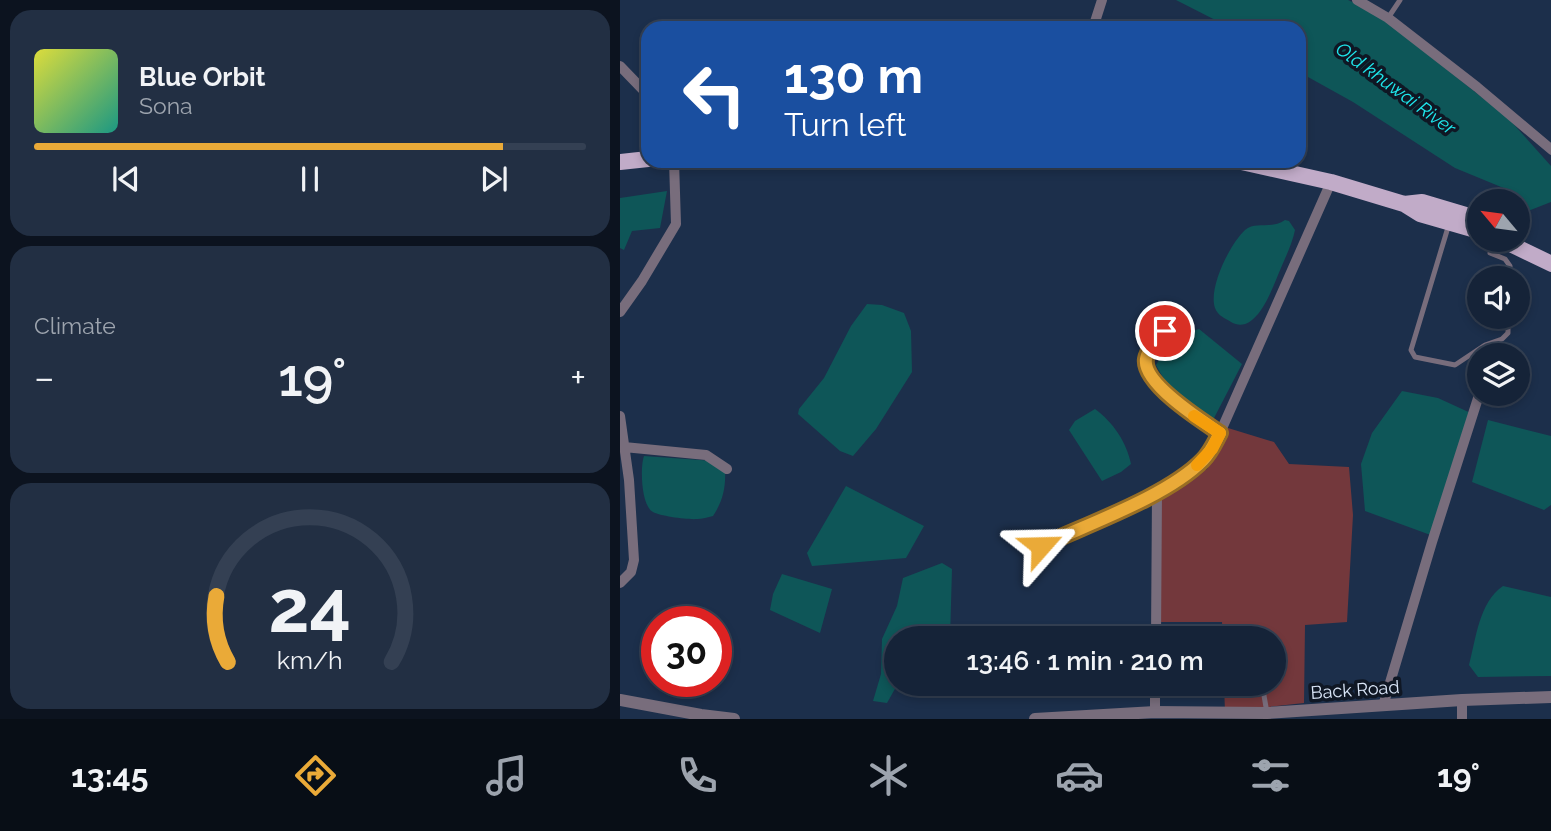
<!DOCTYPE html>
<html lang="en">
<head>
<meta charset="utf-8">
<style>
	:root { --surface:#152338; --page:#222f43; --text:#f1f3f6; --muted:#9da4ae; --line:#344053; --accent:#eaaa38 }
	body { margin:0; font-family:Raleway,sans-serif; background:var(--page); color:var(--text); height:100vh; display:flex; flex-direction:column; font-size:26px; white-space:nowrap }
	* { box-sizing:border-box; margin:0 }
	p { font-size:23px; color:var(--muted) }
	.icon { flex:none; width:38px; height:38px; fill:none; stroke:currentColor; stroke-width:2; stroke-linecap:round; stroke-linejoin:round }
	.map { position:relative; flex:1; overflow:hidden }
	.panel { display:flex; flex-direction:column; gap:10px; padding:10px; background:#0c131f; width:620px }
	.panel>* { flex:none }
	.hud { position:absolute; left:21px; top:21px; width:665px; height:147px; border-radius:21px; box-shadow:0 4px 10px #0003,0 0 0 2px var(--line); background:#1a4fa0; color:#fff; overflow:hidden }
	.needle { width:46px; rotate:299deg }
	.buttons { position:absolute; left:847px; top:189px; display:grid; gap:14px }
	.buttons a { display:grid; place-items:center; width:63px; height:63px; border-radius:50%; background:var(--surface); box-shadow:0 4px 10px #0003,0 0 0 2px var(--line); font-size:35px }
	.speed { position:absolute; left:21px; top:606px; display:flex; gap:14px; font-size:35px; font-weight:700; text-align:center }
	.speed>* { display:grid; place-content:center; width:91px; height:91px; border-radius:50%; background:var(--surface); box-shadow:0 4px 10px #0003,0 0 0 2px var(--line); line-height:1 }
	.speed .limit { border:10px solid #d22; background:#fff; color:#111 }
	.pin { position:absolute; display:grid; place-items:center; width:60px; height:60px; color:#fff; margin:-30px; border:4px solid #fff; border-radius:50%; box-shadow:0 2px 7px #0007 }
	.me { position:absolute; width:77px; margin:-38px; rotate:65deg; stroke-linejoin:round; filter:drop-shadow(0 0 5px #0008) }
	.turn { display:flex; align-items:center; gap:24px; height:147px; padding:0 28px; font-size:32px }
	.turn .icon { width:91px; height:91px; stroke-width:2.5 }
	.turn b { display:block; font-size:49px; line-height:60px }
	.big { font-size:52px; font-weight:600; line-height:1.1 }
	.panel .tile { flex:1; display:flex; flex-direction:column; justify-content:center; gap:10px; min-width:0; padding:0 24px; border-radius:21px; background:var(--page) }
	.panel .dial { align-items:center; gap:0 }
	.dial svg { height:182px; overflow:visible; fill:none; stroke:var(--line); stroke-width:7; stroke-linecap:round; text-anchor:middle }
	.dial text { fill:var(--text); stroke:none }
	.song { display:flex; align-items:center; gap:21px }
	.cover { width:84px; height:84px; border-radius:10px; background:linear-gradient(135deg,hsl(60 70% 55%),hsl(170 70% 35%)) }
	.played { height:7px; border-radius:4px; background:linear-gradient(90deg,var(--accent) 85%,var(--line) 85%) }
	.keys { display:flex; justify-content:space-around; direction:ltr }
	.heat { display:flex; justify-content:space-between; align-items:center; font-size:38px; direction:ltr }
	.trip { position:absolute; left:264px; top:626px; width:402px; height:70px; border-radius:35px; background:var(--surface); box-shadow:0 4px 10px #0003,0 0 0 2px var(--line); font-weight:600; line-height:70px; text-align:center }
	.menu { display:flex; height:112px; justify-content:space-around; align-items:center; background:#080e16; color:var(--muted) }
	.menu .icon { width:49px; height:49px }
	.menu .current { color:var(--accent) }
	.menu b { font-size:32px; color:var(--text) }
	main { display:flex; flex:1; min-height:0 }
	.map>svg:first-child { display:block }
</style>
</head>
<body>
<main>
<section class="panel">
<div class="tile">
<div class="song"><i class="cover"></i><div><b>Blue Orbit</b><p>Sona</p></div></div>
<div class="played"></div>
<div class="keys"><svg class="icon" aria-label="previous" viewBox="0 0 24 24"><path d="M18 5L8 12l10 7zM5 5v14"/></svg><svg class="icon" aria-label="pause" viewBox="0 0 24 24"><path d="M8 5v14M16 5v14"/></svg><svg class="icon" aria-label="next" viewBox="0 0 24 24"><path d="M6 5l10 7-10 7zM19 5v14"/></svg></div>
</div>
<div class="tile"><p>Climate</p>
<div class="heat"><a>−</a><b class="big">19°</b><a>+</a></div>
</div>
<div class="tile dial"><svg viewBox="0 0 100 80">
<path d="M14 69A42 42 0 1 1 86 69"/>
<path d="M14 69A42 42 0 0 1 9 40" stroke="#eaaa38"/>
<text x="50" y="56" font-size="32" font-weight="700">24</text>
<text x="50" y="72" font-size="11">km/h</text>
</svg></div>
</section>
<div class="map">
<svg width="932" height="719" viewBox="0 0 932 719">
	<rect width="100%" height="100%" fill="#1c2f4b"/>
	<!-- green -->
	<path fill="#73383c" d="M 608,428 L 654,442 L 669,464 L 729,467 L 733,515 L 727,622 L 685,625 L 684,703 L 605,712 L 604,684 L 654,684 L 654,639 L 603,639 L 602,622 L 540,622 L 536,497 L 587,469 Z"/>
	<!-- water -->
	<path fill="#0e5658" d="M 556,0 L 728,0 L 754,12 L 888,118 L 931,166 L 931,202 L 908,211 L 891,198 L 886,189 L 835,168 L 733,102 L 679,72 L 679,28 L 611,28 Z
		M 47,191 L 40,228 L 12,231 L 4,250 L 0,248 L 0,198 Z
		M 665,220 L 669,221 L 675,230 C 672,245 664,260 658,275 C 651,292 635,336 611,322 C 605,318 598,316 595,308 C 588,288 610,244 625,230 C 636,221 650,230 665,220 Z
		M 247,304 L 262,305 L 284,313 L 291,331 L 292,372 L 256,429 L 233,456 L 220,451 L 178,414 L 179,409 L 204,378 L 231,326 Z
		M 579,329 L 622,364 L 593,420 C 566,404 551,394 536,365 C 546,349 561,333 579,329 Z
		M 782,391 L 818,398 L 855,415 L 816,537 L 745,511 L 741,464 L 752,433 Z
		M 475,409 C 493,422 507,443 511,464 L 501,472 L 482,481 L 449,430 L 455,421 Z
		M 868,420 L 931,436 L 931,505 L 924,510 L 852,482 Z
		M 24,456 L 94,461 L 105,469 C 106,487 103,501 93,516 C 88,517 82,519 77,519 C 69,520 40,516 33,512 C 21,506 20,467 24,456 Z
		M 226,486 L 304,526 L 286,558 L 192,566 L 187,553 Z
		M 322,563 L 332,569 L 330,639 L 276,639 L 276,684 L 322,684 L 276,687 L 267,703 L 253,701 L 261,674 L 262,639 L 277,606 L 283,578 Z
		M 162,574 L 212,589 L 200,633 L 150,610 L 153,594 Z
		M 883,586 L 931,597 L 931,676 L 858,677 L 849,665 C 856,639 859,602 883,586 Z"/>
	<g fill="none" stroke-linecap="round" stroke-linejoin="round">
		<!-- service -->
		<path stroke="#786d7c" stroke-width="5" d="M 768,18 L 780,0
			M 829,224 L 791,350 L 795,357 L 835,365 L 865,345 L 882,339 L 888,333 L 888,317
			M 870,253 L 885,259 L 890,266 L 890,278
			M 642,684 L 647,713"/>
		<!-- minor -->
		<path stroke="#786d7c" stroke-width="10" d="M 737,0 L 768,18 L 857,87 L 932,150
			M 473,28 L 482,0
			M 0,66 L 28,95
			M 0,312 L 22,281 L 56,224 L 54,161
			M 545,331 C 538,339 528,348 526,359 C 522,382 582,421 600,433
			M 0,416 L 9,480 L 14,560 L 11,572 L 0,583
			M 4,447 L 86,455 L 107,469
			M 421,546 C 467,525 549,496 583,460 C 591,453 595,442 600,433 L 711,182
			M 536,639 L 537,493
			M 763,706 L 812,542 L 859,395
			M 535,712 L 535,684
			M 842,719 L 842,700"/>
		<!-- tertiary -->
		<path stroke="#786d7c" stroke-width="12" d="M 0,700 L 81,715 L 114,719
			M 415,719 L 535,712 L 647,713 L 842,700 L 932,697"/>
		<!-- primary -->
		<path stroke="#c1abc8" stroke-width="16" d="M 617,161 L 711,182 L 784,204 L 800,214 L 859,231
			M 0,162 L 28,159
			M 784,204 L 802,202 L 859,219
			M 882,240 L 932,264"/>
	</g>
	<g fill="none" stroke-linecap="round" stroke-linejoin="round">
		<defs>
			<path id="route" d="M 421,546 C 468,524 548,496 583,460 C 591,452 595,442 600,433 C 582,421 522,383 526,359 C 528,348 538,339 545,331"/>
		</defs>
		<!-- route casing -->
		<use href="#route" stroke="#986e24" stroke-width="18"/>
		<!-- route -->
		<use href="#route" stroke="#eaaa38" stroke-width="12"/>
		<!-- slow -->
		<path stroke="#f59e0b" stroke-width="12" d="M 574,416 L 600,433 L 592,449 L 577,465"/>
	</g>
	<g text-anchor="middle" stroke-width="7" stroke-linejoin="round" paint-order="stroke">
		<!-- street labels -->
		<g font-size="18" fill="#dae6f8" stroke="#0f1724">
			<text transform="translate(735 690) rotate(-4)" y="6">Back Road</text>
		</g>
		<!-- water labels -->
		<g font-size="19" font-style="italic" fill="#1ee7ec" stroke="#0f1724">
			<text transform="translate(776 88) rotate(36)" y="7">Old khuwai River</text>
		</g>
	</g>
</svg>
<div class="buttons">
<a><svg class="needle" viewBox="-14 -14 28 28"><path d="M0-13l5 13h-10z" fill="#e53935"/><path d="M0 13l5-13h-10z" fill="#9da4ae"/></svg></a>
<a><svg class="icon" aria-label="sound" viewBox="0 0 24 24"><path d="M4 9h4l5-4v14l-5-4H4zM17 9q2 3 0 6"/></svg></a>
<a><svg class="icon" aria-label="layers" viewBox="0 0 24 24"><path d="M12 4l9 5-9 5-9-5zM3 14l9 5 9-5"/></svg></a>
</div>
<div class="speed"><div class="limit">30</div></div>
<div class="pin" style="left:545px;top:331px;background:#d93025"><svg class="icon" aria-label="arrive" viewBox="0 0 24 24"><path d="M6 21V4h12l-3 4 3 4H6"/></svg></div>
<svg class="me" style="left:421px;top:546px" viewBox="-20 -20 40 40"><path d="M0-17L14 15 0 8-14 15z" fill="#eaaa38" stroke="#fff" stroke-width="4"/></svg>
<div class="trip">13:46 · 1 min · 210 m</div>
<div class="hud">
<div class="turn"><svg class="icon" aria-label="left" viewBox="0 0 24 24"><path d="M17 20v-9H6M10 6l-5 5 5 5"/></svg><div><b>130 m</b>Turn left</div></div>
</div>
</div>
</main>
<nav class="menu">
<b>13:45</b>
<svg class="icon current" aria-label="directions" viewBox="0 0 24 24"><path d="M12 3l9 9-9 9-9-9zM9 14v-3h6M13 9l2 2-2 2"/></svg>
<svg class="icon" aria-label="music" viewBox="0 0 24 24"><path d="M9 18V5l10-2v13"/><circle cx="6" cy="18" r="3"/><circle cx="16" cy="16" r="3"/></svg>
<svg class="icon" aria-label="phone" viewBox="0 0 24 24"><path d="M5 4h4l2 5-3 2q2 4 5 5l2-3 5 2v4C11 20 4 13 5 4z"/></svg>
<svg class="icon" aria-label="climate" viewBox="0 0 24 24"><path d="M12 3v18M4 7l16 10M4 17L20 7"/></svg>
<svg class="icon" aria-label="car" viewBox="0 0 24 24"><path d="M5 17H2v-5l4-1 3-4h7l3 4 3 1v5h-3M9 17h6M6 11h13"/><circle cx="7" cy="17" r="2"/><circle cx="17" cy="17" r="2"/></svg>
<svg class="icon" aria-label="filters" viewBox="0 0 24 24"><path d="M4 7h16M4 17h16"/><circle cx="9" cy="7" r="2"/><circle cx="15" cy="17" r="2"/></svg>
<b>19°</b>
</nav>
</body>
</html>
